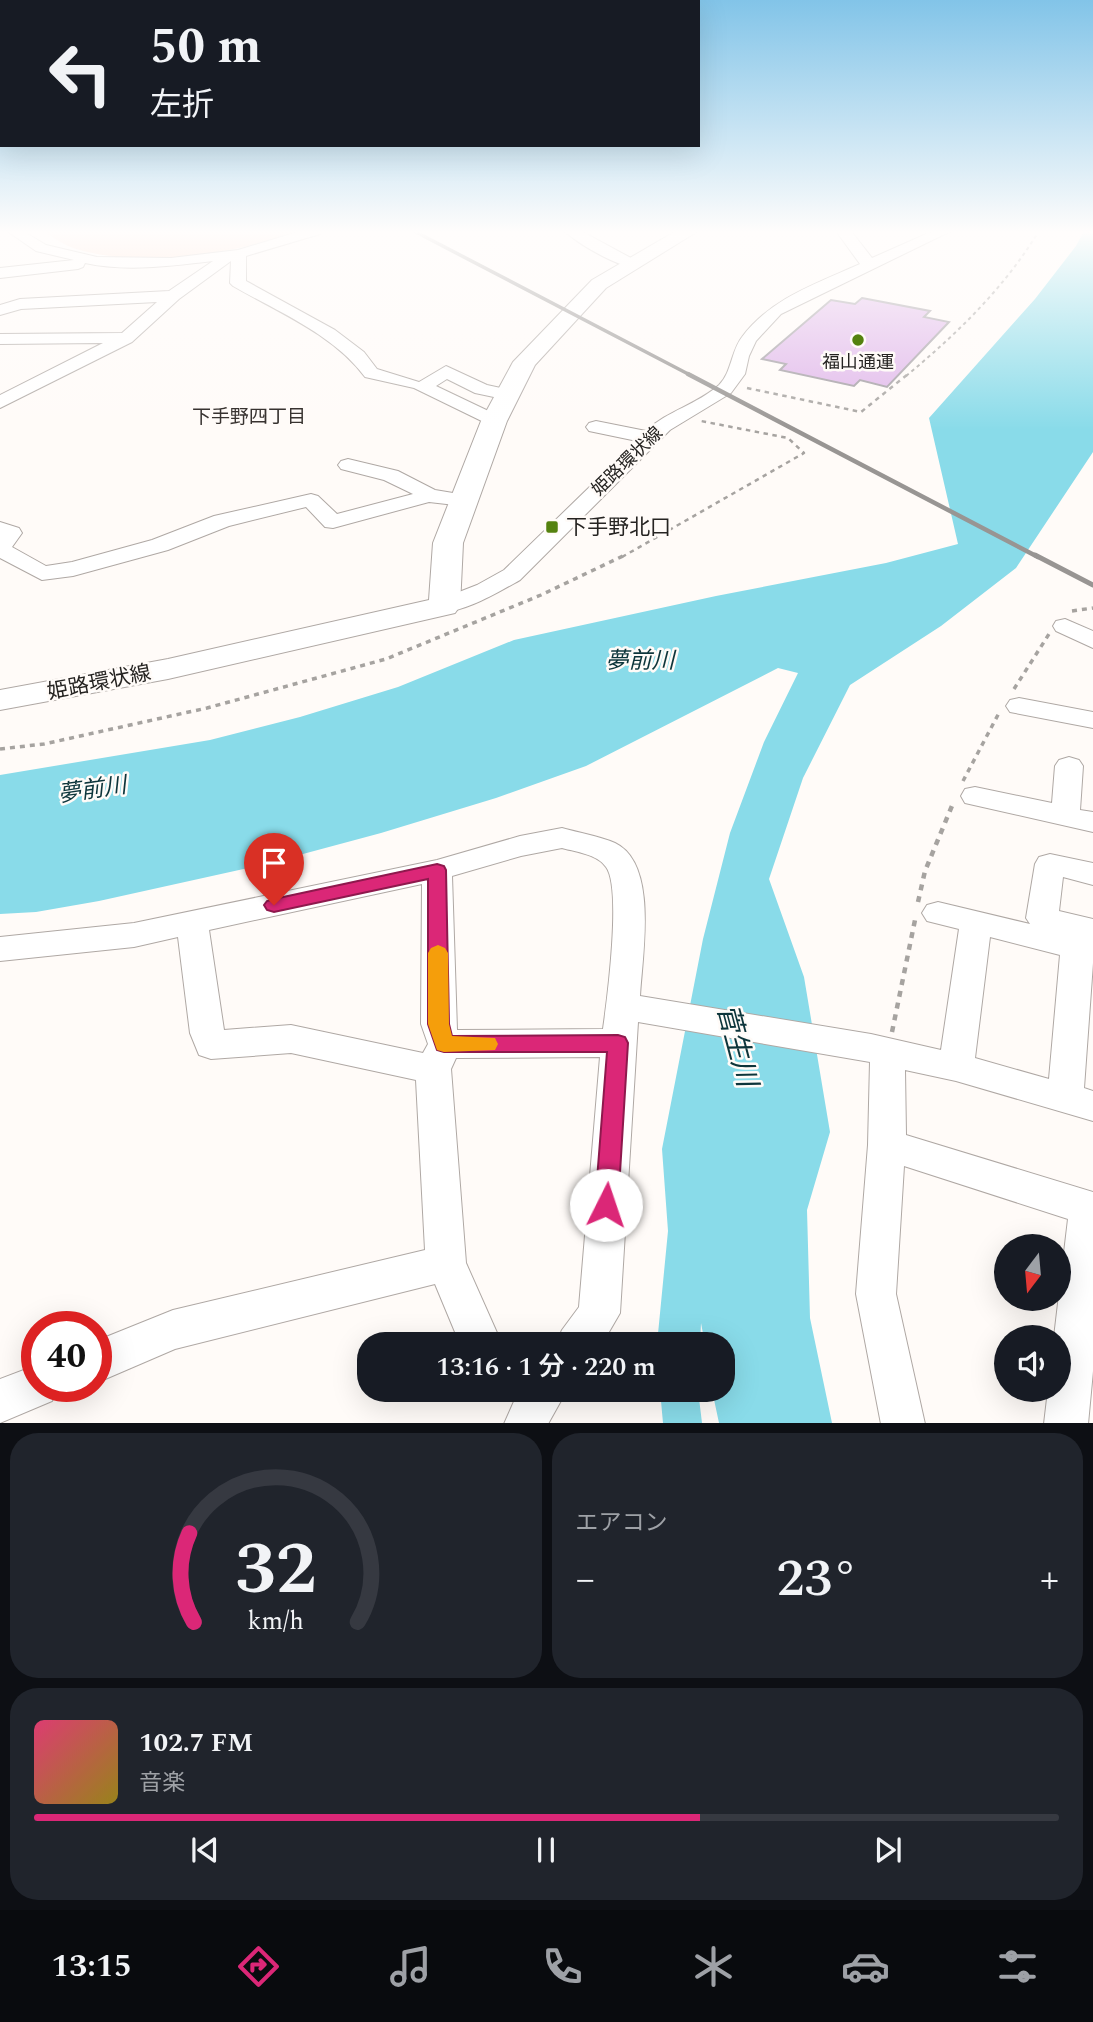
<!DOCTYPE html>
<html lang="ja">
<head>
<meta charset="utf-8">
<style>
	:root { --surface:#171b24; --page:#20242c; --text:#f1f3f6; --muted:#9ea1a6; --line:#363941; --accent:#db2777 }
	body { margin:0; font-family:Spectral,"Noto Sans JP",serif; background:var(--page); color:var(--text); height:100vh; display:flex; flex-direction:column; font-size:26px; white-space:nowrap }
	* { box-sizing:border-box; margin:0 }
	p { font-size:23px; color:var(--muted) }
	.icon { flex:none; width:38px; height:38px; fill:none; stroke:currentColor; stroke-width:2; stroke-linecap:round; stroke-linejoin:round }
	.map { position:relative; height:1423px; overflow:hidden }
	.panel { display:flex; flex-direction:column; gap:10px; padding:10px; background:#0d0f14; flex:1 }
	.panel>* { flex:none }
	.banner { position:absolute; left:0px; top:0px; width:700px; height:147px; box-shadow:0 7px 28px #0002; background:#171b24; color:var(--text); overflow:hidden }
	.needle { width:46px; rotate:196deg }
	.fabs { position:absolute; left:994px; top:1234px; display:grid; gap:14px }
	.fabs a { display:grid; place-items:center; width:77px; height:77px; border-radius:50%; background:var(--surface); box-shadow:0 7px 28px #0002; font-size:35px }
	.speed { position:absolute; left:21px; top:1311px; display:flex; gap:14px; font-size:35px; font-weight:700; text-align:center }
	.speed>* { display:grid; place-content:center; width:91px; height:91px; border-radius:50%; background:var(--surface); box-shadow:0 7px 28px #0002; line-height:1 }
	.speed .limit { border:10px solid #d22; background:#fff; color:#111 }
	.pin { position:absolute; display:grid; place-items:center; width:60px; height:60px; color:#fff; margin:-72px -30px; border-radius:50% 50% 50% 0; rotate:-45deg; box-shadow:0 0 7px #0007 }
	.pin .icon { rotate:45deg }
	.me { position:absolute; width:77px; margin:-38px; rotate:4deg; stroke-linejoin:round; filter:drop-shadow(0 0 5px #0008) }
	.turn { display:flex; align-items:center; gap:24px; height:147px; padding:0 35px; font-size:32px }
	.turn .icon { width:91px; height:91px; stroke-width:2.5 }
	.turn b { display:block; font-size:49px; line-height:60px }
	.big { font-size:52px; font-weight:600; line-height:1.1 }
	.panel .widget { flex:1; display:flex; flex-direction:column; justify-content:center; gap:10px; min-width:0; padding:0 24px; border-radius:28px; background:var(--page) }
	.panel .dial { align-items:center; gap:0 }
	.dial svg { height:182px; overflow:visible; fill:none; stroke:var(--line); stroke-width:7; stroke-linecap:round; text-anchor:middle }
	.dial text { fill:var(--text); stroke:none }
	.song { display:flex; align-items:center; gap:21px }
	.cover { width:84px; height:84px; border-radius:10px; background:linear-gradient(135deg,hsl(340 70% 55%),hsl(50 70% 35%)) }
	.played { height:7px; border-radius:4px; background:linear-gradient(90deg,var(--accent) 65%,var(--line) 65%) }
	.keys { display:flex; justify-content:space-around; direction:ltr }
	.heat { display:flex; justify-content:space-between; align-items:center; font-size:38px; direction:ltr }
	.panel .tiles { flex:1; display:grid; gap:10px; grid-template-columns:1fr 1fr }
	.widget:last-child { grid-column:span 2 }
	.trip { position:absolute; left:357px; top:1332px; width:378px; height:70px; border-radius:28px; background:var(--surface); box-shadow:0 7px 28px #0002; font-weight:600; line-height:70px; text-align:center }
	.tabs { display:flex; height:112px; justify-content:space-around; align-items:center; background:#090b0e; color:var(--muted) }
	.tabs .icon { width:49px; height:49px }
	.tabs .selected { color:var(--accent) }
	.tabs b { font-size:32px; color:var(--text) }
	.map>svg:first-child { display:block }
</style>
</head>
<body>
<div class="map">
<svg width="1093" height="1424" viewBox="0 0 1093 1424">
	<rect width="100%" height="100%" fill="#fffbf8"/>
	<!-- green -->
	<path fill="#fed7c4" d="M 43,231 L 303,231 C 232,253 149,270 76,249 C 65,246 53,237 43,231 Z"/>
	<!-- water -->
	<path fill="#89dbe9" d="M 1084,231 L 1093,231 L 1093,452 L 1016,568 L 941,626 L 850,685 L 803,778 L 769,879 L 804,977 L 830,1132 L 807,1210 L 810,1318 L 832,1423 L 719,1423 L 712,1390 L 723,1390 L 723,1344 L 705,1344 L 701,1323 L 700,1344 L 657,1344 L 668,1231 L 662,1149 L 703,939 L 730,833 L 764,742 L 798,673 L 778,668 L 586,766 L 496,798 L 381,833 L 262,865 L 99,901 L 36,912 L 0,914 L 0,775 L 210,740 L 300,717 L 398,687 L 514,640 L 716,596 L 886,563 L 958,544 L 929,418 L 1035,299 L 1076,246 Z
		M 660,1390 L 698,1390 L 702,1423 L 663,1423 Z"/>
	<!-- building -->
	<path fill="#e0b7ea" stroke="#a29da3" stroke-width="2" d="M 862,298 L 930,311 L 924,317 L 949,322 L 887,387 L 860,380 L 854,386 L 780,370 L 786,364 L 762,359 L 831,300 L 855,304 Z"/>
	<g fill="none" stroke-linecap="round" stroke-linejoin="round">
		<defs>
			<path id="minor" d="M 7,231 L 23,231 L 46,245 L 97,257 L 171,258 L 238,250 L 301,231 L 322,231 L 320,234 L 246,256 L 246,281 L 335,330 L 364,352 L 377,369 L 419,382 L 446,366 L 487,385 L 514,391 L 517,395 L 508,400 L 475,393 L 447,379 L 436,386 L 501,417 L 503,421 L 494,427 L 414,388 L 365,377 C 333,334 278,312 233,286 L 230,283 L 231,261 L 179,299 L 132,342 L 0,408 L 0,395 L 103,343 L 0,344 L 0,334 L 122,333 L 157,302 L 21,309 L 0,315 L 0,305 L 20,299 L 169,291 L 213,261 C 172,266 125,272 85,263 L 83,267 L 78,269 L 0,278 L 0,268 L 74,260 L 36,251 Z
				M 565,231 L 581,231 L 642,264 L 639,267 C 624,271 576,243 565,231 Z
				M 836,231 L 851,231 L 872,258 L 933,231 L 951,231 L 781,314 L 756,341 L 749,356 L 745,374 L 731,393 L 670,430 L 520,580 C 500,591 458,617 436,611 L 432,606 L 436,601 L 477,585 L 504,570 L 637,441 L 589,431 L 586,427 L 589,423 L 596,421 L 646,431 C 667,411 698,404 719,385 C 732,372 731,351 742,337 C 771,298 818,283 860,264 Z
				M 348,459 L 398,471 L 435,490 L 471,496 L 474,500 L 471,504 L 464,506 L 429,502 L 333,528 L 325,527 L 306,507 L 229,526 L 168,550 L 73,576 L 42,580 L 0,558 L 0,522 L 19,528 L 22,533 L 12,547 L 46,566 L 72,562 L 152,540 L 214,516 L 311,494 L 318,496 L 337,514 L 413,494 L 384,480 L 341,469 L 338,465 L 341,461 Z
				M 1065,619 L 1093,631 L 1093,648 L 1056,631 L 1053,626 L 1056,621 Z
				M 1019,698 L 1093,712 L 1093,728 L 1010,712 L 1006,706 L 1010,700 Z
				M 1069,757 L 1079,760 L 1083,766 L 1080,810 L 1093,812 L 1093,832 L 965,803 L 961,796 L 965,789 L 975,787 L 1052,803 L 1055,766 L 1059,760 Z
				M 562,828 C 579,833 599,836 615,843 C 659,864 642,956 640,996 L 871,1034 L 941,1050 L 959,929 L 927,921 L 922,913 L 927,905 L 938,902 L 1030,924 L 1026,918 L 1035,864 L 1039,857 L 1050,854 L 1093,863 L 1093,885 L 1063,877 L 1059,911 L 1093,919 L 1093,963 L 1084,1088 L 1093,1091 L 1093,1121 L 956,1081 L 905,1070 L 906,1135 L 1093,1192 L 1093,1371 L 1088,1424 L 1044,1424 L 1048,1390 L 1059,1390 L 1059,1337 L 1054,1337 L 1068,1219 L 904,1166 L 896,1294 L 925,1424 L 881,1424 L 856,1294 L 868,1145 L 870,1062 L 638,1022 L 620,1313 L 602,1344 L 556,1344 L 562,1330 L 579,1307 L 600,1057 L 456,1058 L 451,1069 L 466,1263 L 502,1344 L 460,1344 L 435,1284 L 175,1349 L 96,1383 L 96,1341 L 173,1310 L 425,1250 L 416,1080 L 291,1053 L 211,1059 L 199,1055 L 190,1033 L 178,937 L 134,947 L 0,961 L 0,937 L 134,923 L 437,860 L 520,836 ZM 562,848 C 576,852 597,854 606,867 C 622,888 607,1001 603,1029 L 457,1030 L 452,876 L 521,856 ZM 422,884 L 421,1024 L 428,1044 L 423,1053 L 291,1025 L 224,1030 L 209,930 ZM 990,937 L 1060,955 L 1049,1079 L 975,1058 Z
				M 37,1365 L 37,1386 L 59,1386 L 52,1401 L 0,1423 L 0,1379 Z
				M 519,1390 L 567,1390 L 548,1424 L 504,1424 Z"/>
			<path id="major" d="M 676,231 L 698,231 L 606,288 L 535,365 L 507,421 L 463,543 L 460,606 L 455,613 L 168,679 L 0,710 L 0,690 L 168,659 L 429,600 L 433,543 L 481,421 L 513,362 L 592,280 Z"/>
		</defs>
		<!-- minor casing -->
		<use href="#minor" stroke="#afa8a4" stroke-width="2"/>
		<!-- major casing -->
		<use href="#major" stroke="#afa8a4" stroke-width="2"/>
		<!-- path-far3 -->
		<path stroke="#a6a3a0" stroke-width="2" stroke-dasharray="3.5 3.5" stroke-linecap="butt" d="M 906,376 C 958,333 1004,288 1039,231"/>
		<!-- path-far2 -->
		<path stroke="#a6a3a0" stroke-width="2.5" stroke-dasharray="4.5 4.5" stroke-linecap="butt" d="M 747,388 L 861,412 L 908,374
			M 622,557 L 804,453 L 788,438 L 701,421"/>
		<!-- path-far1 -->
		<path stroke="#a6a3a0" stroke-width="3.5" stroke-dasharray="5 5" stroke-linecap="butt" d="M 1072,611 L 1093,608
			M 1014,689 L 1049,634
			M 0,749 L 44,744 L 207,708 L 386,659 L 541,595 L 625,555
			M 963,781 L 1000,711"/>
		<!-- path -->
		<path stroke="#a6a3a0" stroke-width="4.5" stroke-dasharray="6 6" stroke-linecap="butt" d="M 918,902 L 925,871 L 954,801
			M 892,1032 L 915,920"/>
		<!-- minor -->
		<use href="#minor" fill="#fff" fill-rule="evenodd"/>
		<!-- major -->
		<use href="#major" fill="#fff" fill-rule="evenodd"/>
		<!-- rail-far2 -->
		<path stroke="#989593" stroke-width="3.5" d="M 414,231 L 692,376"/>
		<!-- rail-far1 -->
		<path stroke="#989593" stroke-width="4.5" d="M 688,374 L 1038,557"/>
		<!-- rail -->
		<path stroke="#989593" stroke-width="5" d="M 1035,555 L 1093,585"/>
	</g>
	<!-- sky -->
	<linearGradient id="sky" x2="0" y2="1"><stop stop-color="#82c4e8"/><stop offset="0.54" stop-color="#fffdfc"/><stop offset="1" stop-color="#fffdfc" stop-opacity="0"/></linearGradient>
	<rect width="1093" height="430" fill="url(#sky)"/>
	<!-- route -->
	<path fill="#db2777" stroke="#8e194d" stroke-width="2" d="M 437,864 L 444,866 L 446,870 L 449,1024 L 452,1036 L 618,1035 L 625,1037 L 628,1043 L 618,1205 L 615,1213 L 606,1216 L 598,1213 L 595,1205 L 607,1052 L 444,1052 L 437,1050 L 428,1024 L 428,879 L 274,912 L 267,910 L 264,905 L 267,901 L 274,899 Z"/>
	<!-- slow -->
	<path fill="#f59e0b" d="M 438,945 L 445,948 L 448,953 L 449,1024 L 452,1036 L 495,1038 L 498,1044 L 495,1050 L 444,1052 L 437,1050 L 428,1024 L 428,953 L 431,948 Z"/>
	<!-- markers -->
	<g fill="#54820f" stroke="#fffbf8" stroke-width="2.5">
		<circle cx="858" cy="340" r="7"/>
		<rect x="545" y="520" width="14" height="14" rx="3.5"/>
	</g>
	<g text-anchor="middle" stroke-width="5" stroke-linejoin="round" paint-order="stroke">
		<!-- far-poi labels -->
		<g font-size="18" fill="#262422" stroke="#fffbf8">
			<text x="858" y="368">福山通運</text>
		</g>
		<!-- far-street labels -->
		<g font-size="18" fill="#262422" stroke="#fffbf8">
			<text transform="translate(627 461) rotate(-44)" y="6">姫路環状線</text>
		</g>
		<!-- far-neighbourhood labels -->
		<g font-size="19" fill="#383330" stroke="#fffbf8">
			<text x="249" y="423">下手野四丁目</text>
		</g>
		<!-- poi labels -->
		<g font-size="21" fill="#262422" stroke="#fffbf8" text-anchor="start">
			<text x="566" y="534">下手野北口</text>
		</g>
		<!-- street labels -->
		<g font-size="21" fill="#262422" stroke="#fffbf8">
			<text transform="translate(99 682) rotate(-11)" y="7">姫路環状線</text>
		</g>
		<!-- water labels -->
		<g font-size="23" font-style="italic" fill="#0d353b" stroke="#fffbf8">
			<text x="640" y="668">夢前川</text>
			<text transform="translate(92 789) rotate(-8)" y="8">夢前川</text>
		</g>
		<!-- near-water labels -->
		<g font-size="28" font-style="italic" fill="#0d353b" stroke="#fffbf8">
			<text transform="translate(738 1045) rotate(75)" y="10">菅生川</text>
		</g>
	</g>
</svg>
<div class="fabs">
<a><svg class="needle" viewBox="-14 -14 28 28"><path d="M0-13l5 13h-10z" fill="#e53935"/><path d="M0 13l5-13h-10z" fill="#9ea1a6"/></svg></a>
<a><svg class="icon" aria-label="sound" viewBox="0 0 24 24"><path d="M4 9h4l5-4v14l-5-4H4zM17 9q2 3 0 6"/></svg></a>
</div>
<div class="speed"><div class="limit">40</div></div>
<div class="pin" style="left:274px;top:905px;background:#d93025"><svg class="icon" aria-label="arrive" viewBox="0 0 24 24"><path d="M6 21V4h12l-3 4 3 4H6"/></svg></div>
<svg class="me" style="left:606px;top:1205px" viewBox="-20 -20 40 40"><circle r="19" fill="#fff"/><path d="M0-13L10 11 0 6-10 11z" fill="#db2777"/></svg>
<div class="trip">13:16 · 1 分 · 220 m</div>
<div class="banner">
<div class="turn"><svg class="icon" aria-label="left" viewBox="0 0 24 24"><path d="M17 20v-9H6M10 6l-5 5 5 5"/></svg><div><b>50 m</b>左折</div></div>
</div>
</div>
<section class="panel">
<div class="tiles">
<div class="widget dial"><svg viewBox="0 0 100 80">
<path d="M14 69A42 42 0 1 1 86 69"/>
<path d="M14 69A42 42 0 0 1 12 30" stroke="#db2777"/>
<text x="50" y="56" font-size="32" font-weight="700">32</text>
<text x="50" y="72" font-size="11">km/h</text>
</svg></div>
<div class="widget"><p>エアコン</p>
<div class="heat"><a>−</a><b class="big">23°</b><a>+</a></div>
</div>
<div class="widget">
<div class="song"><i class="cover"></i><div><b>102.7 FM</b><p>音楽</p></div></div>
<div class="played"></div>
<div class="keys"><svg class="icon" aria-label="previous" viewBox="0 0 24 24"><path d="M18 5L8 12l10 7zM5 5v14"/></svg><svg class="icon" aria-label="pause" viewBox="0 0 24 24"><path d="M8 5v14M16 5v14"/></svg><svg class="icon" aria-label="next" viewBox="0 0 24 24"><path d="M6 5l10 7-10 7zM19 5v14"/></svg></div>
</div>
</div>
</section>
<nav class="tabs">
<b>13:15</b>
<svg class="icon selected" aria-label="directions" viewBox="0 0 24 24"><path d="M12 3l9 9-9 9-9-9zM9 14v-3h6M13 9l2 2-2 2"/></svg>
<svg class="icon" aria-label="music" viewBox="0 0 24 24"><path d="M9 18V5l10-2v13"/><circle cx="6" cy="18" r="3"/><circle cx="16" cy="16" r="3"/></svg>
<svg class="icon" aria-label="phone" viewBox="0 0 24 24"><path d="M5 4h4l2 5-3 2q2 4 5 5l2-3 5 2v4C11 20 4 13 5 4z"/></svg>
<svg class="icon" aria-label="climate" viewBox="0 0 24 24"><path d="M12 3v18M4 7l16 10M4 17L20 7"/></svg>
<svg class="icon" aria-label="car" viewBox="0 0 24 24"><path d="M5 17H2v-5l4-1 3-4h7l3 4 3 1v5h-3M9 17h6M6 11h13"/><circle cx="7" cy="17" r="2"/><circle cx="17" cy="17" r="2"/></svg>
<svg class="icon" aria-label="filters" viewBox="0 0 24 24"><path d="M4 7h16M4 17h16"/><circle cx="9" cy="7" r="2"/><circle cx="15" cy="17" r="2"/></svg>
</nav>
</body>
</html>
